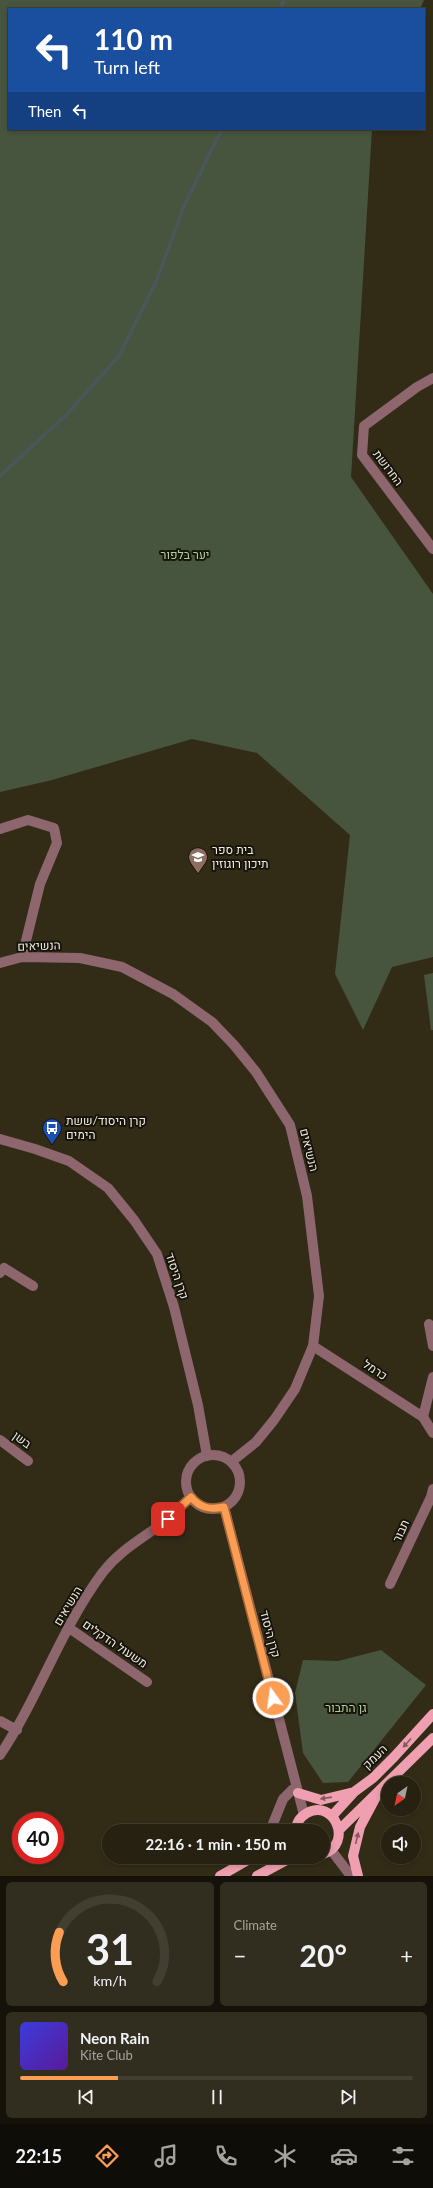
<!DOCTYPE html>
<html lang="en">
<head>
<meta charset="utf-8">
<style>
	:root { --surface:#262111; --page:#322e1f; --text:#f1f3f6; --muted:#a4a39f; --line:#423e31; --accent:#fc9d54 }
	body { margin:0; font-family:Lato,Heebo,sans-serif; background:var(--page); color:var(--text); height:100vh; display:flex; flex-direction:column; font-size:15px; white-space:nowrap }
	* { box-sizing:border-box; margin:0 }
	p { font-size:13px; color:var(--muted) }
	.icon { flex:none; width:22px; height:22px; fill:none; stroke:currentColor; stroke-width:2; stroke-linecap:round; stroke-linejoin:round }
	.map { position:relative; height:1876px; overflow:hidden }
	.panel { display:flex; flex-direction:column; gap:6px; padding:6px; background:#151209; flex:1 }
	.panel>* { flex:none }
	.banner { position:absolute; left:8px; top:8px; width:417px; height:122px; border-radius:0px; box-shadow:0 2px 6px #0003,0 0 0 1px var(--line); background:#1a4fa0; color:#fff; overflow:hidden }
	.needle { width:26px; rotate:213deg }
	.tools { position:absolute; left:381px; top:1776px; display:grid; gap:8px }
	.tools a { display:grid; place-items:center; width:40px; height:40px; border-radius:50%; background:var(--surface); box-shadow:0 2px 6px #0003,0 0 0 1px var(--line); font-size:20px }
	.speed { position:absolute; left:12px; top:1812px; display:flex; gap:8px; font-size:20px; font-weight:700; text-align:center }
	.speed>* { display:grid; place-content:center; width:52px; height:52px; border-radius:50%; background:var(--surface); box-shadow:0 2px 6px #0003,0 0 0 1px var(--line); line-height:1 }
	.speed .limit { border:6px solid #d22; background:#fff; color:#111 }
	.pin { position:absolute; display:grid; place-items:center; width:34px; height:34px; color:#fff; margin:-17px; border-radius:8px; box-shadow:0 2px 6px #0006 }
	.me { position:absolute; width:44px; margin:-22px; rotate:346deg; stroke-linejoin:round; filter:drop-shadow(0 0 3px #0008) }
	.turn { display:flex; align-items:center; gap:14px; height:84px; padding:0 20px; font-size:18px }
	.turn .icon { width:52px; height:52px; stroke-width:2.5 }
	.turn b { display:block; font-size:28px; line-height:34px }
	.then { display:flex; align-items:center; height:38px; padding:0 20px; background:#0003; gap:8px; font-size:15px }
	.big { font-size:30px; font-weight:700; line-height:1.1 }
	.panel .card { flex:1; display:flex; flex-direction:column; justify-content:center; gap:6px; min-width:0; padding:0 14px; border-radius:6px; background:var(--page) }
	.panel .dial { align-items:center; gap:0 }
	.dial svg { height:104px; overflow:visible; fill:none; stroke:var(--line); stroke-width:7; stroke-linecap:round; text-anchor:middle }
	.dial text { fill:var(--text); stroke:none }
	.song { display:flex; align-items:center; gap:12px }
	.cover { width:48px; height:48px; border-radius:6px; background:linear-gradient(135deg,hsl(240 70% 55%),hsl(270 70% 35%)) }
	.played { height:4px; border-radius:2px; background:linear-gradient(90deg,var(--accent) 25%,var(--line) 25%) }
	.keys { display:flex; justify-content:space-around; direction:ltr }
	.heat { display:flex; justify-content:space-between; align-items:center; font-size:22px; direction:ltr }
	.panel .tiles { flex:1; display:grid; gap:6px; grid-template-columns:1fr 1fr }
	.card:last-child { grid-column:span 2 }
	.trip { position:absolute; left:102px; top:1824px; width:228px; height:40px; border-radius:20px; background:var(--surface); box-shadow:0 2px 6px #0003,0 0 0 1px var(--line); font-weight:700; line-height:40px; text-align:center }
	.tabs { display:flex; height:64px; justify-content:space-around; align-items:center; background:#0f0d07; color:var(--muted) }
	.tabs .icon { width:28px; height:28px }
	.tabs .current { color:var(--accent) }
	.tabs b { font-size:18px; color:var(--text) }
	.map>svg:first-child { display:block }
</style>
</head>
<body>
<div class="map">
<svg width="433" height="1876" viewBox="0 0 433 1876">
	<rect width="100%" height="100%" fill="#322c17"/>
	<!-- green -->
	<path fill="#48553e" d="M 0,0 L 424,0 L 420,9 L 9,9 L 9,129 L 372,129 L 351,477 L 433,594 L 433,957 L 392,967 L 363,1030 L 335,974 L 350,835 L 257,753 L 192,739 L 52,780 L 0,792 Z
		M 433,973 L 433,1030 L 431,1030 L 424,975 Z
		M 381,1650 L 426,1685 L 348,1782 L 323,1783 L 303,1753 L 295,1693 L 303,1660 L 338,1661 Z"/>
	<g fill="none" stroke-linecap="round" stroke-linejoin="round">
		<!-- stream -->
		<path stroke="#495759" stroke-width="3.5" d="M 280,9 L 284,0
			M 0,476 L 66,415 L 119,356 L 156,282 L 184,206 L 222,129"/>
		<!-- minor -->
		<path stroke="#8d666e" stroke-width="10" d="M 433,378 L 417,387 L 364,426 L 362,455 L 433,549
			M 0,829 L 28,820 L 54,828 L 57,843 L 40,884 L 22,957
			M 0,963 L 22,957 L 80,958 L 122,967 L 173,994 L 212,1022 L 234,1045 L 256,1072 L 290,1125 L 307,1196 L 319,1296 L 313,1346 L 295,1389 L 274,1420 L 256,1442 L 231,1462
			M 0,1139 L 35,1149 L 69,1161 L 108,1188 L 134,1220 L 157,1254 L 174,1307 L 198,1405 L 207,1456
			M 0,1273 L 4,1268 L 33,1286
			M 429,1324 L 433,1346
			M 313,1346 L 423,1417
			M 433,1377 L 423,1417 L 433,1433
			M 0,1440 L 28,1461
			M186 1482a27 27 0 1 1 54 0a27 27 0 1 1-54 0Z
			M 224,1507 L 304,1815
			M 390,1584 L 431,1497 L 433,1489
			M 69,1628 L 147,1682
			M 0,1721 L 17,1730
			M 0,1755 C 39,1697 61,1628 103,1572 C 123,1547 146,1537 169,1518 C 176,1512 183,1504 191,1497
			M 270,1831 L 283,1799 L 296,1786
			M 331,1850 L 351,1876"/>
		<!-- major -->
		<path stroke="#ef9fb0" stroke-width="10" d="M 298,1793 L 321,1800 L 354,1792
			M 332,1816 L 354,1792 L 373,1778 L 394,1757 L 433,1714
			M 339,1830 L 433,1738
			M 296,1831 C 296,1823 300,1817 307,1813 C 334,1798 354,1844 323,1854
			M 220,1876 L 253,1857
			M 257,1876 L 292,1857
			M 358,1876 L 353,1856 L 360,1827 L 376,1797"/>
	</g>
	<!-- one-way arrows -->
	<defs><path id="oneway-solid" d="M-6-.8H1V-3.2L6.5 0L1 3.2V.8H-6Z"/></defs>
	<g fill="#835a5e">
		<use href="#oneway-solid" transform="translate(407 1743) rotate(132)"/>
		<use href="#oneway-solid" transform="translate(326 1798) rotate(172)"/>
		<use href="#oneway-solid" transform="translate(357 1838) rotate(-77)"/>
	</g>
	<g fill="none" stroke-linecap="round" stroke-linejoin="round">
		<defs>
			<path id="route" d="M 168,1519 L 191,1497 C 200,1508 210,1510 224,1507 L 273,1698"/>
		</defs>
		<!-- route casing -->
		<use href="#route" stroke="#a46637" stroke-width="10"/>
		<!-- route -->
		<use href="#route" stroke="#fc9d54" stroke-width="7"/>
	</g>
	<!-- icons -->
	<defs>
		<symbol id="school-pin" viewBox="-11 -11 22 30"><path d="M0 17L-7.5 6A9.5 9.5 0 1 1 7.5 6Z" fill="#8d6e63" stroke="#17140b"/><path d="M0-5L7-2L0 1L-7-2ZM-4 1L0 2.5L4 1V4Q0 6-4 4Z" fill="#fff"/></symbol>
		<symbol id="bus-pin" viewBox="-11 -11 22 30"><path d="M0 17L-7.5 6A9.5 9.5 0 1 1 7.5 6Z" fill="#1a4fb4" stroke="#17140b"/><path d="M-5-6H5V4H4V6H2V4H-2V6H-4V4H-5ZM-3.5-4V0h7V-4ZM-3.5 1.2v1.5H-2V1.2ZM2 1.2v1.5H3.5V1.2Z" fill="#fff"/></symbol>
	</defs>
	<g fill-rule="evenodd">
		<use href="#school-pin" x="187" y="846" width="22" height="30"/>
		<use href="#bus-pin" x="41" y="1117" width="22" height="30"/>
	</g>
	<g text-anchor="middle" stroke-width="4" stroke-linejoin="round" paint-order="stroke">
		<!-- street labels -->
		<g font-size="12" fill="#efecdf" stroke="#17140b">
			<text transform="translate(388 468) rotate(53)" y="4">החרושת</text>
			<text transform="translate(39 946) rotate(-2)" y="4">הנשיאים</text>
			<text transform="translate(309 1150) rotate(76)" y="4">הנשיאים</text>
			<text transform="translate(177 1276) rotate(71)" y="4">קרן היסוד</text>
			<text transform="translate(375 1370) rotate(33)" y="4">כרמל</text>
			<text transform="translate(22 1440) rotate(36)" y="4">בשן</text>
			<text transform="translate(401 1531) rotate(-65)" y="4">תבור</text>
			<text transform="translate(68 1606) rotate(-59)" y="4">הנשיאים</text>
			<text transform="translate(270 1634) rotate(75)" y="4">קרן היסוד</text>
			<text transform="translate(115 1644) rotate(34)" y="4">משעול הדקלים</text>
			<text transform="translate(375 1757) rotate(-45)" y="4">העמק</text>
		</g>
		<!-- park labels -->
		<g font-size="12" fill="#afcf96" stroke="#17140b">
			<text x="185" y="559">יער בלפור</text>
			<text x="346" y="1712">גן התבור</text>
		</g>
		<!-- poi labels -->
		<g font-size="12" fill="#efecdf" stroke="#17140b" text-anchor="start">
			<text x="212" y="854">בית ספר<tspan x="212" dy="14">תיכון רוגוזין</tspan></text>
			<text x="66" y="1125">קרן היסוד/ששת<tspan x="66" dy="14">הימים</tspan></text>
		</g>
	</g>
</svg>
<div class="tools">
<a><svg class="needle" viewBox="-14 -14 28 28"><path d="M0-13l5 13h-10z" fill="#e53935"/><path d="M0 13l5-13h-10z" fill="#a4a39f"/></svg></a>
<a><svg class="icon" aria-label="sound" viewBox="0 0 24 24"><path d="M4 9h4l5-4v14l-5-4H4zM17 9q2 3 0 6"/></svg></a>
</div>
<div class="speed"><div class="limit">40</div></div>
<div class="pin" style="left:168px;top:1519px;background:#d93025"><svg class="icon" aria-label="arrive" viewBox="0 0 24 24"><path d="M6 21V4h12l-3 4 3 4H6"/></svg></div>
<svg class="me" style="left:273px;top:1698px" viewBox="-20 -20 40 40"><circle r="17" fill="#fc9d54" stroke="#fff" stroke-width="3"/><path d="M0-11L8 9 0 5-8 9z" fill="#fff"/></svg>
<div class="trip">22:16 · 1 min · 150 m</div>
<div class="banner">
<div class="turn"><svg class="icon" aria-label="left" viewBox="0 0 24 24"><path d="M17 20v-9H6M10 6l-5 5 5 5"/></svg><div><b>110 m</b>Turn left</div></div>
<div class="then">Then<svg class="icon" aria-label="left" viewBox="0 0 24 24"><path d="M17 20v-9H6M10 6l-5 5 5 5"/></svg></div>
</div>
</div>
<section class="panel">
<div class="tiles">
<div class="card dial"><svg viewBox="0 0 100 80">
<path d="M14 69A42 42 0 1 1 86 69"/>
<path d="M14 69A42 42 0 0 1 11 31" stroke="#fc9d54"/>
<text x="50" y="56" font-size="32" font-weight="700">31</text>
<text x="50" y="72" font-size="11">km/h</text>
</svg></div>
<div class="card"><p>Climate</p>
<div class="heat"><a>−</a><b class="big">20°</b><a>+</a></div>
</div>
<div class="card">
<div class="song"><i class="cover"></i><div><b>Neon Rain</b><p>Kite Club</p></div></div>
<div class="played"></div>
<div class="keys"><svg class="icon" aria-label="previous" viewBox="0 0 24 24"><path d="M18 5L8 12l10 7zM5 5v14"/></svg><svg class="icon" aria-label="pause" viewBox="0 0 24 24"><path d="M8 5v14M16 5v14"/></svg><svg class="icon" aria-label="next" viewBox="0 0 24 24"><path d="M6 5l10 7-10 7zM19 5v14"/></svg></div>
</div>
</div>
</section>
<nav class="tabs">
<b>22:15</b>
<svg class="icon current" aria-label="directions" viewBox="0 0 24 24"><path d="M12 3l9 9-9 9-9-9zM9 14v-3h6M13 9l2 2-2 2"/></svg>
<svg class="icon" aria-label="music" viewBox="0 0 24 24"><path d="M9 18V5l10-2v13"/><circle cx="6" cy="18" r="3"/><circle cx="16" cy="16" r="3"/></svg>
<svg class="icon" aria-label="phone" viewBox="0 0 24 24"><path d="M5 4h4l2 5-3 2q2 4 5 5l2-3 5 2v4C11 20 4 13 5 4z"/></svg>
<svg class="icon" aria-label="climate" viewBox="0 0 24 24"><path d="M12 3v18M4 7l16 10M4 17L20 7"/></svg>
<svg class="icon" aria-label="car" viewBox="0 0 24 24"><path d="M5 17H2v-5l4-1 3-4h7l3 4 3 1v5h-3M9 17h6M6 11h13"/><circle cx="7" cy="17" r="2"/><circle cx="17" cy="17" r="2"/></svg>
<svg class="icon" aria-label="filters" viewBox="0 0 24 24"><path d="M4 7h16M4 17h16"/><circle cx="9" cy="7" r="2"/><circle cx="15" cy="17" r="2"/></svg>
</nav>
</body>
</html>
